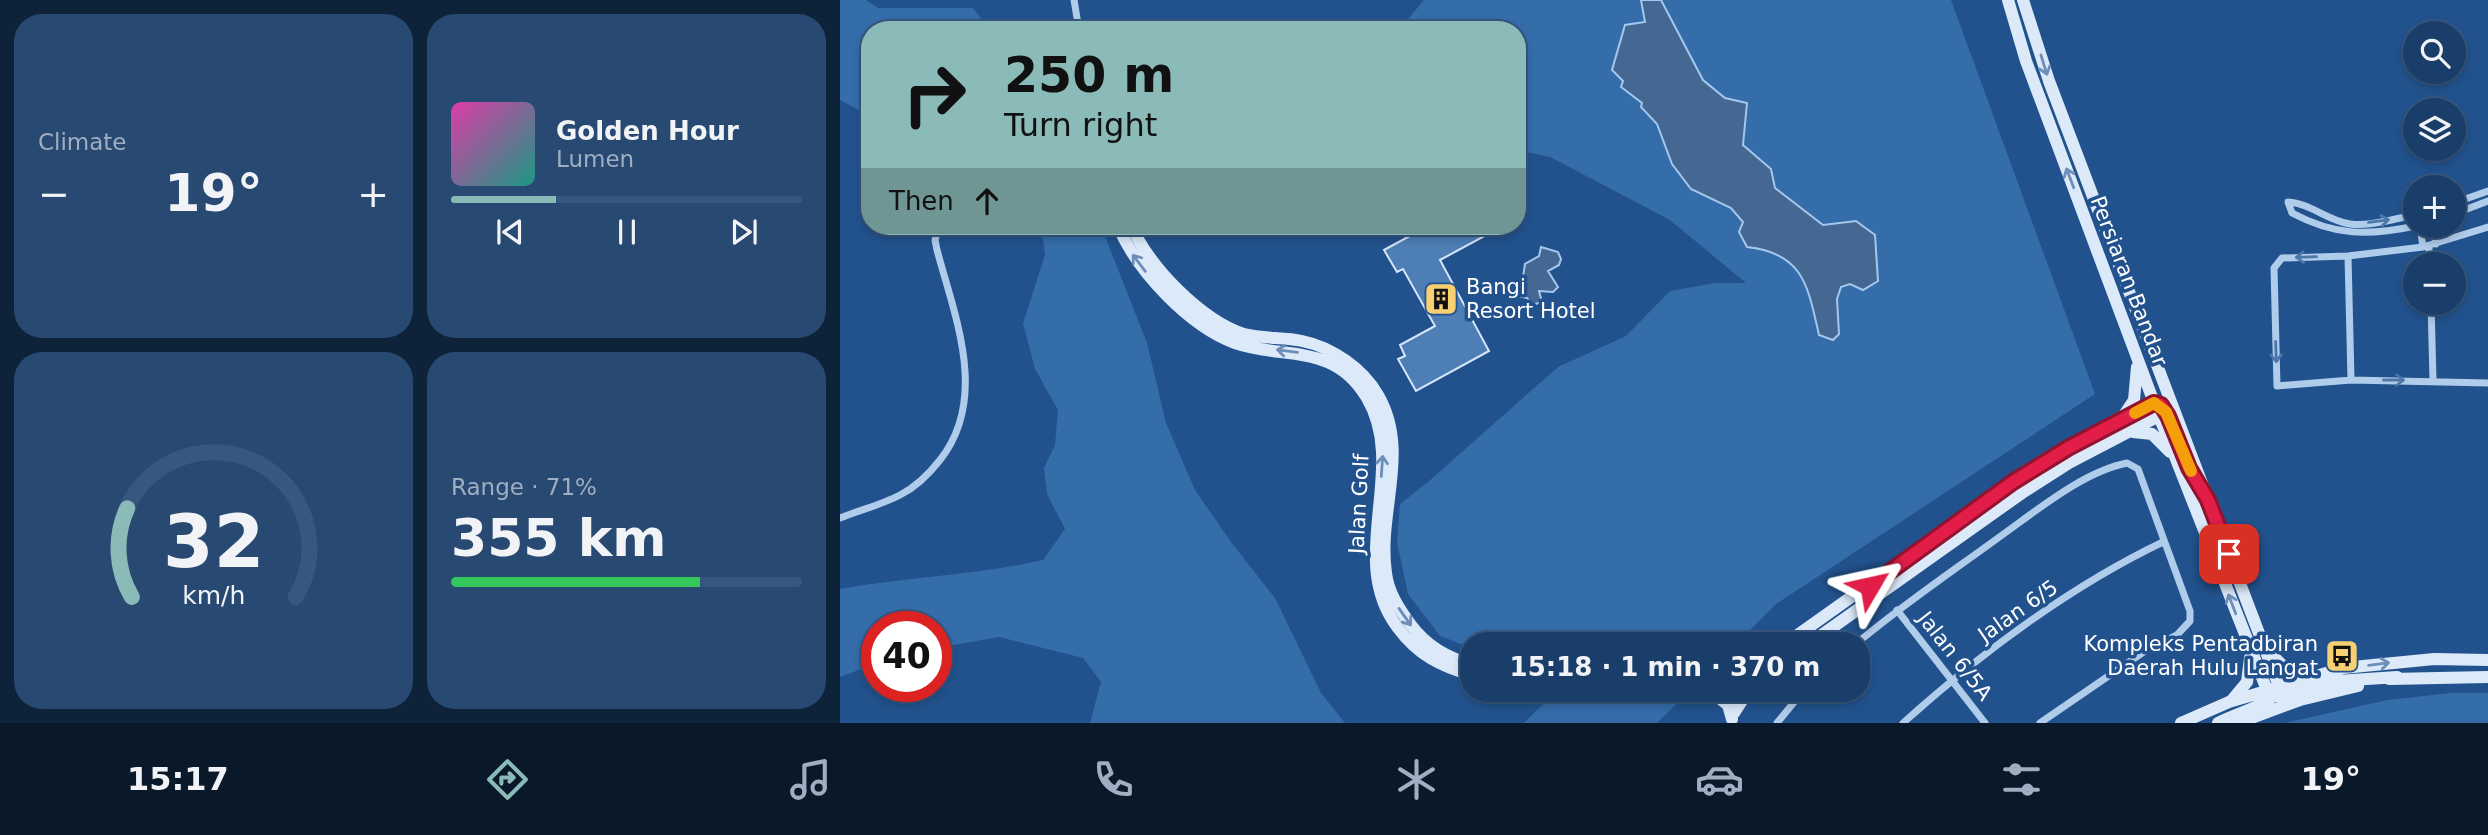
<!DOCTYPE html>
<html lang="en">
<head>
<meta charset="utf-8">
<style>
	:root { --surface:#1a3e6a; --page:#274972; --text:#f1f3f6; --muted:#9faec1; --line:#38577e; --accent:#8bbbb9 }
	body { margin:0; font-family:"DejaVu Sans",sans-serif; background:var(--page); color:var(--text); height:100vh; display:flex; flex-direction:column; font-size:26px; white-space:nowrap }
	* { box-sizing:border-box; margin:0 }
	p { font-size:23px; color:var(--muted) }
	.icon { flex:none; width:38px; height:38px; fill:none; stroke:currentColor; stroke-width:2; stroke-linecap:round; stroke-linejoin:round }
	.map { position:relative; flex:1; overflow:hidden }
	.panel { display:flex; flex-direction:column; gap:14px; padding:14px; background:#0e223a; width:840px }
	.panel>* { flex:none }
	.top-card { position:absolute; left:21px; top:21px; width:665px; height:214px; border-radius:28px; box-shadow:0 4px 10px #0003,0 0 0 2px var(--line); background:#8bbbb9; color:#111; overflow:hidden }
	.tools { position:absolute; left:1563px; top:21px; display:grid; gap:14px }
	.tools a { display:grid; place-items:center; width:63px; height:63px; border-radius:50%; background:var(--surface); box-shadow:0 4px 10px #0003,0 0 0 2px var(--line); font-size:35px }
	.speed { position:absolute; left:21px; top:611px; display:flex; gap:14px; font-size:35px; font-weight:700; text-align:center }
	.speed>* { display:grid; place-content:center; width:91px; height:91px; border-radius:50%; background:var(--surface); box-shadow:0 4px 10px #0003,0 0 0 2px var(--line); line-height:1 }
	.speed .limit { border:10px solid #d22; background:#fff; color:#111 }
	.pin { position:absolute; display:grid; place-items:center; width:60px; height:60px; color:#fff; margin:-30px; border-radius:14px; box-shadow:0 4px 10px #0006 }
	.me { position:absolute; width:77px; margin:-38px; rotate:54deg; stroke-linejoin:round; filter:drop-shadow(0 0 5px #0008) }
	.turn { display:flex; align-items:center; gap:24px; height:147px; padding:0 28px; font-size:32px }
	.turn .icon { width:91px; height:91px; stroke-width:2.5 }
	.turn b { display:block; font-size:49px; line-height:60px }
	.then { display:flex; align-items:center; height:66px; padding:0 28px; background:#0003; gap:14px; font-size:26px }
	.big { font-size:52px; font-weight:700; line-height:1.1 }
	.panel .tile { flex:1; display:flex; flex-direction:column; justify-content:center; gap:10px; min-width:0; padding:0 24px; border-radius:28px; background:var(--page) }
	.panel .dial { align-items:center; gap:0 }
	.dial svg { height:182px; overflow:visible; fill:none; stroke:var(--line); stroke-width:7; stroke-linecap:round; text-anchor:middle }
	.dial text { fill:var(--text); stroke:none }
	.song { display:flex; align-items:center; gap:21px }
	.cover { width:84px; height:84px; border-radius:10px; background:linear-gradient(135deg,hsl(320 70% 55%),hsl(170 70% 35%)) }
	.played { height:7px; border-radius:4px; background:linear-gradient(90deg,var(--accent) 30%,var(--line) 30%) }
	.keys { display:flex; justify-content:space-around; direction:ltr }
	.heat { display:flex; justify-content:space-between; align-items:center; font-size:38px; direction:ltr }
	.charge { height:10px; border-radius:5px; background:linear-gradient(90deg,#34c759 71%,var(--line) 0) }
	.panel .tiles { flex:1; display:grid; gap:14px; grid-template-columns:repeat(2,1fr) }
	.trip { position:absolute; left:620px; top:632px; width:410px; height:70px; border-radius:28px; background:var(--surface); box-shadow:0 4px 10px #0003,0 0 0 2px var(--line); font-weight:700; line-height:70px; text-align:center }
	.dock { display:flex; height:112px; justify-content:space-around; align-items:center; background:#0a192a; color:var(--muted) }
	.dock .icon { width:49px; height:49px }
	.dock .current { color:var(--accent) }
	.dock b { font-size:32px; color:var(--text) }
	main { display:flex; flex:1; min-height:0 }
	.map>svg:first-child { display:block }
</style>
</head>
<body>
<main>
<section class="panel">
<div class="tiles">
<div class="tile"><p>Climate</p>
<div class="heat"><a>−</a><b class="big">19°</b><a>+</a></div>
</div>
<div class="tile">
<div class="song"><i class="cover"></i><div><b>Golden Hour</b><p>Lumen</p></div></div>
<div class="played"></div>
<div class="keys"><svg class="icon" aria-label="previous" viewBox="0 0 24 24"><path d="M18 5L8 12l10 7zM5 5v14"/></svg><svg class="icon" aria-label="pause" viewBox="0 0 24 24"><path d="M8 5v14M16 5v14"/></svg><svg class="icon" aria-label="next" viewBox="0 0 24 24"><path d="M6 5l10 7-10 7zM19 5v14"/></svg></div>
</div>
<div class="tile dial"><svg viewBox="0 0 100 80">
<path d="M14 69A42 42 0 1 1 86 69"/>
<path d="M14 69A42 42 0 0 1 12 30" stroke="#8bbbb9"/>
<text x="50" y="56" font-size="32" font-weight="700">32</text>
<text x="50" y="72" font-size="11">km/h</text>
</svg></div>
<div class="tile"><p>Range · 71%</p><b class="big">355 km</b><div class="charge"></div></div>
</div>
</section>
<div class="map">
<svg width="1648" height="723" viewBox="0 0 1648 723">
	<rect width="100%" height="100%" fill="#22528d"/>
	<!-- green -->
	<path fill="#356caa" d="M 0,0 L 26,0 L 38,8 L 133,8 L 150,30 L 30,30 L 30,116 L 0,100 Z
		M 584,0 L 1111,0 L 1255,394 L 936,604 L 896,644 L 632,644 L 632,648 L 600,636 L 568,594 L 557,542 L 560,504 L 588,482 L 718,367 L 786,336 L 830,291 L 875,283 L 906,283 L 830,220 L 710,157 L 677,150 L 677,30 L 559,30 Z
		M 201,226 L 261,226 L 307,343 L 326,423 L 355,490 L 391,542 L 435,598 L 481,693 L 505,723 L 250,723 L 261,682 L 243,658 L 159,637 L 96,648 L 96,626 L 37,626 L 37,663 L 0,677 L 0,589 C 68,577 136,575 203,560 L 225,529 L 207,494 L 204,468 L 215,445 L 218,410 L 195,369 L 183,323 L 205,255 Z
		M 714,690 L 851,690 L 817,723 L 684,723 L 714,693 Z
		M 1611,693 L 1648,693 L 1648,723 L 1445,723 L 1547,700 Z"/>
	<!-- water -->
	<path fill="#456892" stroke="#a4c7ed" stroke-width="2" d="M 801,0 L 821,0 L 863,80 L 885,98 L 907,103 L 903,145 L 931,169 L 935,188 L 983,225 L 1016,221 L 1035,235 L 1038,281 L 1023,290 L 1010,284 L 1001,287 L 997,299 L 999,334 L 993,340 L 979,335 C 968,287 964,253 907,247 L 899,232 L 903,222 L 891,208 L 851,189 L 832,164 L 817,124 L 801,107 L 802,103 L 781,87 L 783,81 L 772,70 L 785,25 L 805,22 Z
		M 701,247 L 718,252 L 721,259 L 719,265 L 708,271 L 718,287 L 713,292 L 699,291 L 702,302 L 692,305 L 687,298 L 677,296 L 676,288 L 683,277 L 685,264 L 699,256 Z"/>
	<!-- building -->
	<path fill="#4e7eb6" stroke="#d5e6f8" stroke-width="2" d="M 588,226 L 663,226 L 600,260 L 649,351 L 576,391 L 558,359 L 565,356 L 560,345 L 595,326 L 563,269 L 557,272 L 544,250 Z"/>
	<g fill="none" stroke-linecap="round" stroke-linejoin="round">
		<!-- street -->
		<path stroke="#b0cceb" stroke-width="7" d="M 234,0 L 239,30
			M 1614,203 L 1648,191
			M 1614,214 L 1648,201
			M 1575,215 C 1556,218 1529,227 1510,224 C 1488,221 1470,203 1448,202 L 1452,213 C 1495,236 1528,236 1576,226
			M 1580,226 L 1583,247
			M 1593,226 L 1596,244
			M 1648,227 L 1583,247 L 1508,256 L 1442,258 L 1434,268 L 1437,386 L 1511,380 L 1648,383
			M 1589,246 L 1589,264
			M 1508,256 L 1511,380
			M 1591,303 L 1593,380
			M 0,518 C 20,510 41,505 60,495 C 76,487 89,474 100,460 C 149,398 115,317 97,250 L 95,240 L 99,226
			M 1057,610 L 1145,723
			M 1016,644 C 1061,606 1110,573 1158,538 C 1195,512 1242,472 1287,463 L 1298,469 L 1350,611 L 1350,621 L 1337,635 L 1305,651 L 1200,723
			M 895,706 L 897,690
			M 937,723 L 964,690
			M 1063,723 C 1139,655 1231,586 1323,542"/>
		<!-- secondary -->
		<path stroke="#dbe9f9" stroke-width="12" d="M 1168,0 L 1186,61 L 1319,416 L 1427,690 L 1435,696 L 1443,696 L 1497,681 L 1557,677
			M 1183,0 L 1209,81 L 1439,686 C 1435,705 1395,713 1378,723
			M 278,226 C 297,271 349,326 395,343 C 444,360 494,342 527,398 C 569,469 505,560 558,628 C 577,654 601,667 632,675
			M 292,226 C 306,264 364,323 404,334 C 423,339 443,337 462,341 C 492,347 523,369 538,395 C 571,452 537,512 546,573 C 548,592 559,609 571,625 C 586,645 607,658 632,664
			M 1282,418 L 1294,400 L 1297,367
			M 1293,432 L 1312,434 L 1330,452
			M 945,644 L 1173,482 L 1228,448 L 1314,403
			M 969,644 L 1182,493 L 1229,463 L 1319,416
			M 1431,654 L 1449,672 L 1468,673
			M 1549,679 L 1648,677
			M 784,690 L 845,695 L 883,690
			M 872,692 L 888,705 L 892,719
			M 1392,700 L 1407,682 L 1410,658
			M 894,713 L 909,690
			M 1341,723 L 1389,702 L 1503,668 L 1594,659 L 1648,660
			M 1398,723 L 1460,700 L 1518,686"/>
	</g>
	<!-- one-way arrows -->
	<defs><path id="oneway-shaft" d="M-6 0H5M1.5-3L5.5 0L1.5 3" fill="none" stroke-width="1.6" stroke-linecap="round" stroke-linejoin="round" transform="scale(1.75)"/></defs>
	<g stroke="#6c8eb8">
		<use href="#oneway-shaft" transform="translate(1204 65) rotate(73)"/>
		<use href="#oneway-shaft" transform="translate(1230 178) rotate(-111)"/>
		<use href="#oneway-shaft" transform="translate(299 263) rotate(-127)"/>
		<use href="#oneway-shaft" transform="translate(447 351) rotate(-173)"/>
		<use href="#oneway-shaft" transform="translate(542 466) rotate(-86)"/>
		<use href="#oneway-shaft" transform="translate(1392 604) rotate(-111)"/>
		<use href="#oneway-shaft" transform="translate(565 617) rotate(55)"/>
		<use href="#oneway-shaft" transform="translate(1539 664) rotate(-7)"/>
	</g>
	<g stroke="#4d77a9">
		<use href="#oneway-shaft" transform="translate(1539 221) rotate(-8)"/>
		<use href="#oneway-shaft" transform="translate(1466 257) rotate(178)"/>
		<use href="#oneway-shaft" transform="translate(1436 352) rotate(88)"/>
		<use href="#oneway-shaft" transform="translate(1554 380)"/>
	</g>
	<g fill="none" stroke-linecap="round" stroke-linejoin="round">
		<defs>
			<path id="route" d="M 1030,586 L 1173,482 L 1228,448 L 1314,403 L 1321,405 L 1328,416 L 1349,468 L 1368,500 L 1389,554"/>
		</defs>
		<!-- route casing -->
		<use href="#route" stroke="#92132f" stroke-width="18"/>
		<!-- route -->
		<use href="#route" stroke="#e11d48" stroke-width="12"/>
		<!-- slow -->
		<path stroke="#f59e0b" stroke-width="12" d="M 1295,413 L 1314,403 L 1326,412 L 1351,471"/>
	</g>
	<!-- icons -->
	<defs>
		<symbol id="building-square" viewBox="-11 -11 22 22"><rect x="-9" y="-9" width="18" height="18" rx="4" fill="#f8cf72" stroke="#22528d"/><path d="M-4-6H4V6H1V3H-1V6H-4ZM-2.5-4.3h1.7v1.8h-1.7ZM.8-4.3h1.7v1.8H.8ZM-2.5-1h1.7V.8h-1.7ZM.8-1h1.7V.8H.8Z" fill="#111"/></symbol>
		<symbol id="bus-square" viewBox="-11 -11 22 22"><rect x="-9" y="-9" width="18" height="18" rx="4" fill="#f8cf72" stroke="#22528d"/><path d="M-5-6H5V4H4V6H2V4H-2V6H-4V4H-5ZM-3.5-4V0h7V-4ZM-3.5 1.2v1.5H-2V1.2ZM2 1.2v1.5H3.5V1.2Z" fill="#111"/></symbol>
	</defs>
	<g fill-rule="evenodd">
		<use href="#building-square" x="582" y="280" width="38" height="38"/>
		<use href="#bus-square" x="1483" y="637" width="38" height="38"/>
	</g>
	<g text-anchor="middle" stroke-width="7" stroke-linejoin="round" paint-order="stroke">
		<!-- street labels -->
		<g font-size="21" fill="#fff" stroke="#22528d">
			<text transform="translate(1289 281) rotate(69)" y="7">Persiaran Bandar</text>
			<text transform="translate(519 504) rotate(-87)" y="7">Jalan Golf</text>
			<text transform="translate(1178 611) rotate(-35)" y="7">Jalan 6/5</text>
			<text transform="translate(1115 656) rotate(52)" y="7">Jalan 6/5A</text>
		</g>
		<!-- poi labels -->
		<g font-size="21" fill="#fff" stroke="#22528d" text-anchor="start">
			<text x="626" y="294">Bangi<tspan x="626" dy="24">Resort Hotel</tspan></text>
			<text x="1478" y="651" text-anchor="end">Kompleks Pentadbiran<tspan x="1478" dy="24">Daerah Hulu Langat</tspan></text>
		</g>
	</g>
</svg>
<div class="tools">
<a><svg class="icon" aria-label="search" viewBox="0 0 24 24"><circle cx="10" cy="10" r="6"/><path d="M15 15l6 6"/></svg></a>
<a><svg class="icon" aria-label="layers" viewBox="0 0 24 24"><path d="M12 4l9 5-9 5-9-5zM3 14l9 5 9-5"/></svg></a>
<a>+</a>
<a>−</a>
</div>
<div class="speed"><div class="limit">40</div></div>
<div class="pin" style="left:1389px;top:554px;background:#d93025"><svg class="icon" aria-label="arrive" viewBox="0 0 24 24"><path d="M6 21V4h12l-3 4 3 4H6"/></svg></div>
<svg class="me" style="left:1030px;top:586px" viewBox="-20 -20 40 40"><path d="M0-17L14 15 0 8-14 15z" fill="#e11d48" stroke="#fff" stroke-width="4"/></svg>
<div class="trip">15:18 · 1 min · 370 m</div>
<div class="top-card">
<div class="turn"><svg class="icon" aria-label="right" viewBox="0 0 24 24"><path d="M7 20v-9h11M14 6l5 5-5 5"/></svg><div><b>250 m</b>Turn right</div></div>
<div class="then">Then<svg class="icon" aria-label="ahead" viewBox="0 0 24 24"><path d="M12 20V5M6 11l6-6 6 6"/></svg></div>
</div>
</div>
</main>
<nav class="dock">
<b>15:17</b>
<svg class="icon current" aria-label="directions" viewBox="0 0 24 24"><path d="M12 3l9 9-9 9-9-9zM9 14v-3h6M13 9l2 2-2 2"/></svg>
<svg class="icon" aria-label="music" viewBox="0 0 24 24"><path d="M9 18V5l10-2v13"/><circle cx="6" cy="18" r="3"/><circle cx="16" cy="16" r="3"/></svg>
<svg class="icon" aria-label="phone" viewBox="0 0 24 24"><path d="M5 4h4l2 5-3 2q2 4 5 5l2-3 5 2v4C11 20 4 13 5 4z"/></svg>
<svg class="icon" aria-label="climate" viewBox="0 0 24 24"><path d="M12 3v18M4 7l16 10M4 17L20 7"/></svg>
<svg class="icon" aria-label="car" viewBox="0 0 24 24"><path d="M5 17H2v-5l4-1 3-4h7l3 4 3 1v5h-3M9 17h6M6 11h13"/><circle cx="7" cy="17" r="2"/><circle cx="17" cy="17" r="2"/></svg>
<svg class="icon" aria-label="filters" viewBox="0 0 24 24"><path d="M4 7h16M4 17h16"/><circle cx="9" cy="7" r="2"/><circle cx="15" cy="17" r="2"/></svg>
<b>19°</b>
</nav>
</body>
</html>
